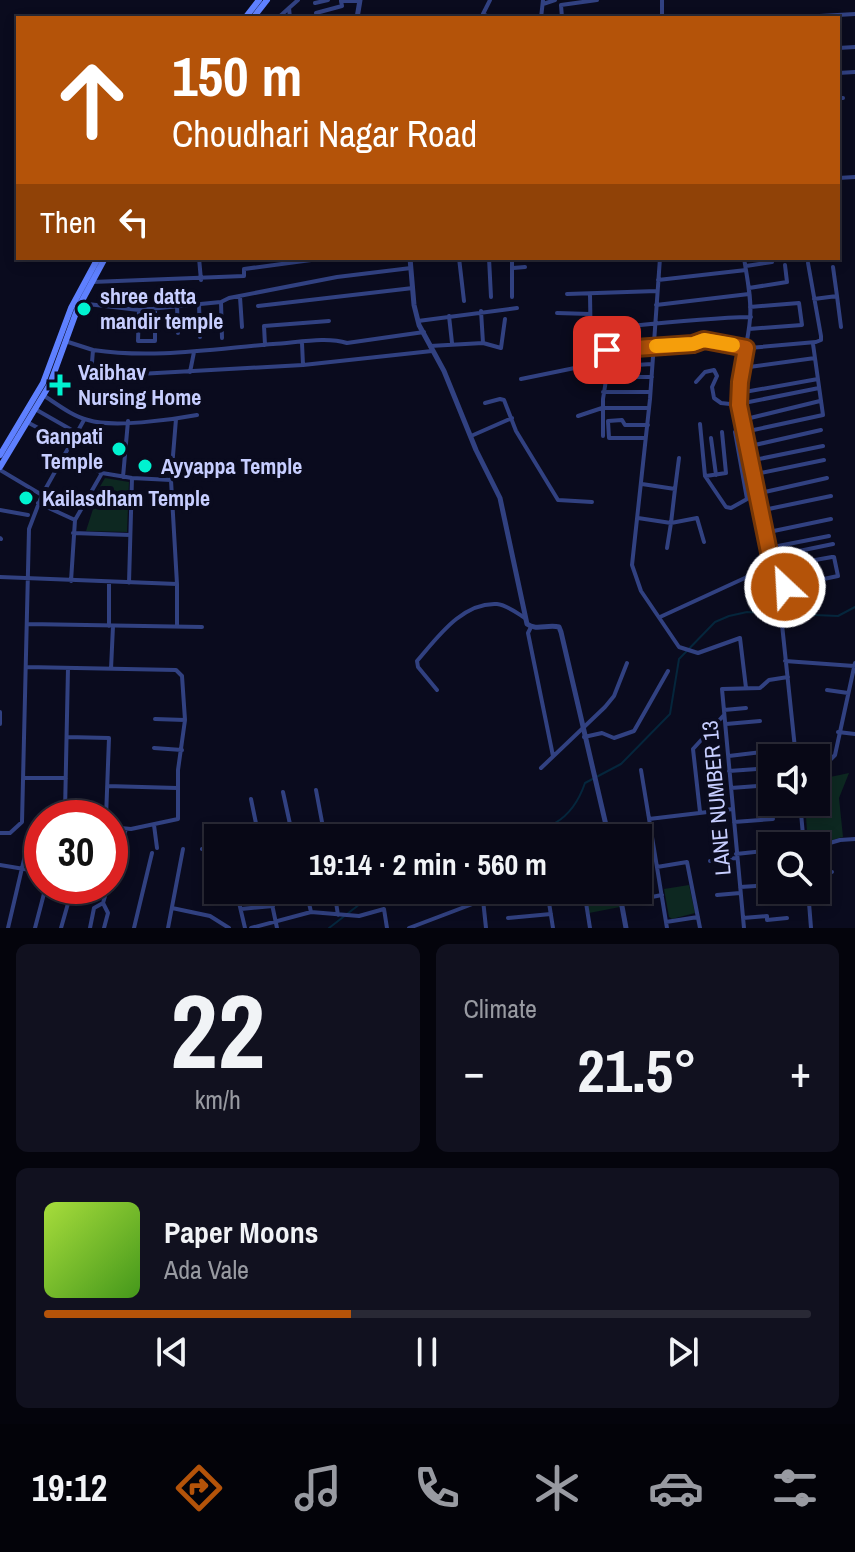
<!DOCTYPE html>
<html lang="en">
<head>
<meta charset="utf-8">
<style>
	:root { --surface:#080816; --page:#11111f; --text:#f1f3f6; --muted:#989aa1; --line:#292935; --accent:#b45309 }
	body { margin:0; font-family:"Archivo Narrow",sans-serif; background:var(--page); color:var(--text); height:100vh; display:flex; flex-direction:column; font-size:30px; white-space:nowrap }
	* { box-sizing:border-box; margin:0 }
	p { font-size:26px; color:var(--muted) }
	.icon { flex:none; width:44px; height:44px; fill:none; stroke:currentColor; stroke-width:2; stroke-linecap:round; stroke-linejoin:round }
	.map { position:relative; height:928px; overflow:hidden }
	.details { display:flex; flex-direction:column; gap:16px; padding:16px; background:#04040c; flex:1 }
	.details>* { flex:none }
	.banner { position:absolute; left:16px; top:16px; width:824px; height:244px; border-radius:0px; box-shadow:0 4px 12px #0003,0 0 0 2px var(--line); background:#b45309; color:#fff; overflow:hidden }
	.fabs { position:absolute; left:758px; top:744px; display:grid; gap:16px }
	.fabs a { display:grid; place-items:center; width:72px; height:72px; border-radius:0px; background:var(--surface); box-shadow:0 4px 12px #0003,0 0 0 2px var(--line); font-size:40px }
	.speed { position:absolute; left:24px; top:800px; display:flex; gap:16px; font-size:40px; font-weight:700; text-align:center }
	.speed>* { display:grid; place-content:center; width:104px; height:104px; border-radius:50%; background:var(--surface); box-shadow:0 4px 12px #0003,0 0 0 2px var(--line); line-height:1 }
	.speed .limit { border:12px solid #d22; background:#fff; color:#111 }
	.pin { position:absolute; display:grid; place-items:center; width:68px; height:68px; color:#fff; margin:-34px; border-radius:16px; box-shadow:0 4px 12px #0006 }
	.me { position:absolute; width:88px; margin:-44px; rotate:335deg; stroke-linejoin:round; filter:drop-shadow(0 0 6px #0008) }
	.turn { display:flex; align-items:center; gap:28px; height:168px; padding:0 24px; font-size:36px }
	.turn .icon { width:104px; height:104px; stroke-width:2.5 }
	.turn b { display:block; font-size:56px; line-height:68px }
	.then { display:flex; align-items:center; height:76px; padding:0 24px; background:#0003; gap:16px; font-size:30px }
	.big { font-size:60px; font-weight:800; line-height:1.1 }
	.details .tile { flex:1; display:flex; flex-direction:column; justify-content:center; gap:12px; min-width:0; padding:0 28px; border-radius:12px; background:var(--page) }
	.details .dial { align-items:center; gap:0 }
	.dial b { font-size:104px; line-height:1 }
	.song { display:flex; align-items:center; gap:24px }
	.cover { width:96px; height:96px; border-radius:12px; background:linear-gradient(135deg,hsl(80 70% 55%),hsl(100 70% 35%)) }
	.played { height:8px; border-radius:4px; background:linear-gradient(90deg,var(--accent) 40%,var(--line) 40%) }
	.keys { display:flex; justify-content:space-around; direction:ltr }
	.heat { display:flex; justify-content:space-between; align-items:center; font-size:44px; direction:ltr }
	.details .tiles { flex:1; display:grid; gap:16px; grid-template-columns:1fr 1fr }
	.tile:last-child { grid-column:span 2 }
	.trip { position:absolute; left:204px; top:824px; width:448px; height:80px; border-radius:0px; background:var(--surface); box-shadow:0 4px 12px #0003,0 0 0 2px var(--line); font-weight:800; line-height:80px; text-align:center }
	.menu { display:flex; height:128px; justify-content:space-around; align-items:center; background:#030309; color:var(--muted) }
	.menu .icon { width:56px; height:56px }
	.menu .current { color:var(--accent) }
	.menu b { font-size:36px; color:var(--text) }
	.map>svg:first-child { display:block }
</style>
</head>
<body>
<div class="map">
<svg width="855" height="928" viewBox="0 0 855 928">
	<rect width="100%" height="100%" fill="#0a0b1e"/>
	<!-- green -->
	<path fill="#0d2821" d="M 105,478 L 129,482 L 127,532 L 86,531 L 93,509 L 89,505 Z
		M 849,773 L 839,798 L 843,837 C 829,840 824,845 808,846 L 805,802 L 816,802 L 816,780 Z
		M 689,885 L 695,913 L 672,919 L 669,917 L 664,889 Z
		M 585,890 L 617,890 L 620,907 L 589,913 Z"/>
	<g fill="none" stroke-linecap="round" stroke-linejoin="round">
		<!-- stream -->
		<path stroke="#05263c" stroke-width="2" d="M 507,838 C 546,830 571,824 585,783 L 621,764 L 670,714 L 679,659 L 715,622 L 729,616 L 747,612 L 838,616 L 855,607
			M 329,928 L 378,890"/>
		<!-- minor -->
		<path stroke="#314181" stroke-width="4" d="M 490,0 L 483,14 L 491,18
			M 662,0 L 662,18
			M 315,3 L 328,0
			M 543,4 L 555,0
			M 316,13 L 342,6 L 341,1 L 360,1
			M 278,18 L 289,8
			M 290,18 L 289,8 L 298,0
			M 541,18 L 543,0
			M 562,18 L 561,5 L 597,0
			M 784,18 L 855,14
			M 838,48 L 855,47
			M 838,73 L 855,72
			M 838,98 L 843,98
			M 838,178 L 855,177
			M 199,258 L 201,280
			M 459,258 L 464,301
			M 489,258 L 491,297
			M 512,258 L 512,297
			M 660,258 L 650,399 L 632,565 L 641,591 L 679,647 L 698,653 L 740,638 L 746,688
			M 744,258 C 747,278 752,299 750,319 C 748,344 740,368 739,392 C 738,424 760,541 776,567 L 796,758
			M 746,266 L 772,262
			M 513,268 L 525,267
			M 658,280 L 746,270
			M 92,282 L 244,276 L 244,269 L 326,258
			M 749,288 L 787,282 L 785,265
			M 567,294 L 657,291
			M 590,295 L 591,353 L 693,344 L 704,340 L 749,348 L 816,342 L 821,340 L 821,336 L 808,263
			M 837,296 L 841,327
			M 240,297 L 242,327
			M 814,299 L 837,296 L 833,267
			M 221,302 L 222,338
			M 79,303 L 139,310 L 221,302 L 229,298 L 337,277 L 411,268
			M 199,304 L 200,337
			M 656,305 L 749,294
			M 177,306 L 178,333
			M 258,306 L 413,288
			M 139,310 L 138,341 L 155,341 L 155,308
			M 481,311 L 483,343
			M 557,313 L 590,314
			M 449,316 L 452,343
			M 418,321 L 517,308
			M 749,329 L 802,325 L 799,303 L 750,307
			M 590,330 C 643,325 697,318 751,317
			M 65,341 L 93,350 L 91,375 L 103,376 L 303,365 L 432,351
			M 302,343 L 303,365
			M 265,345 L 264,326 L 329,321
			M 430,346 L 483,343 L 501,348 L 505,319
			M 93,350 C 153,359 213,349 273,344 C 295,343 326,336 347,343 L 424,332
			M 619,366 L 652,364
			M 742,368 L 815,358
			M 190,372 L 194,352
			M 606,377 L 652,377
			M 521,379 L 609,361
			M 696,382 L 705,372 L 714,370 L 717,376 L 712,387 L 714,398 L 721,403 L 739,405
			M 603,392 L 650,392
			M 739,393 L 818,379
			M 43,395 C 57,404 72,416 88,420 C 112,428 171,420 197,415
			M 485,403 L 500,399 L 504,400 L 516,431 L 558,500 L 592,502
			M 739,404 L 819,388
			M 35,409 L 77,433
			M 578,416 L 602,408 L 649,408
			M 176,419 L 171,480 L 177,584 L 177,626
			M 742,420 L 820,401
			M 27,422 L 70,445
			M 700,424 L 705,476 L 726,507 L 731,508 L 756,494 L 827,478
			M 744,431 L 735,432 L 747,499
			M 744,432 L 823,415 L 813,344
			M 471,436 L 512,418
			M 603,436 L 603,399 L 609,361 L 607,350
			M 645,438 L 609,438 L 608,421 L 622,420 L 625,425 L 648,425
			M 711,438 L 716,475
			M 746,447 L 821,430
			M 65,454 L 102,473 L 132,478 L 171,480
			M 749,461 L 823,446
			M 0,470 L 42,495
			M 751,475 L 824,460
			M 706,476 L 726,473 L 722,432
			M 123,477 L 128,421
			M 642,484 L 675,489 L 679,458
			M 38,503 L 75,520
			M 0,510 L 28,515
			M 759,511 L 831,496
			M 638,518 L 671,523 L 675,489
			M 73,533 L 130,535
			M 764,533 L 831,519
			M 0,538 L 1,539
			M 667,548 L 671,523 L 697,518 L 704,542
			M 768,548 L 829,536
			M 770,557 L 833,544
			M 778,566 L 782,585 L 785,587 L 800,584 L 797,563
			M 0,577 L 177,584
			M 71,581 L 75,520 L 102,473
			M 129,583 L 132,478
			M 660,617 L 747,577 L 776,567 L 832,557 L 834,557 L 838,576 L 809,582 L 804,562
			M 28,624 L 202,627
			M 109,626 L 109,582
			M 531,627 L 528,633 L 553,756
			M 785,661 L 854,666
			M 26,667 L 176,670 L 182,676 L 185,720 L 178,770 L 178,819 L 131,829 L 110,827
			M 68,668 L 65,812 L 70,818
			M 111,669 L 113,626
			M 437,690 L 418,667 L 417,661 C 437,638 462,602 497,604 C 507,605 517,613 525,618
			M 827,690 L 848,693
			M 724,710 L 746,708
			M 0,712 L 0,724
			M 155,719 L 185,720
			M 726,724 L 760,721
			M 838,732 L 855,734
			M 67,737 L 109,738 L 106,818
			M 584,737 L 602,733 L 614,738 L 634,731 L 668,671
			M 154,748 L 182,750
			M 729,756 L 770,751
			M 816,761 L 831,759 L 835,755 L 855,663
			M 541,768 L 605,707 L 614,696 L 627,663
			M 641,770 L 667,928
			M 729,771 L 771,768 L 772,772
			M 25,778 L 66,778
			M 107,786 L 177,788
			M 731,788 L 772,785
			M 316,790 L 325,838
			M 283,792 L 293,838
			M 251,799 L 259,838
			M 800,802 L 804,846
			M 777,811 L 801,810
			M 700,812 L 693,749 L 724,715
			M 56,818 L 65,810
			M 649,819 L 733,809
			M 734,822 L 773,819
			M 154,825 L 157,848
			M 0,833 L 10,833 L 22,822 L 29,529 L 42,495 L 84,420
			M 816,847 L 840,840 L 855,839
			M 202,849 L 218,857
			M 736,854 L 772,850
			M 710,861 L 736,858
			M 0,865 L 42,872
			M 657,867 L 687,862 L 700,928
			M 816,873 L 832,872
			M 110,878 L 126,829
			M 740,887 L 772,885
			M 236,890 L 245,928
			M 269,890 L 277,928
			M 306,890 L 311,912
			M 334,890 L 338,915
			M 482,890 L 486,928
			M 547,890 L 553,928
			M 584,890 L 590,928
			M 808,890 L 811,928
			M 717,895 L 740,893
			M 271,897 L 287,894
			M 621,903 L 662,895
			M 172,908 L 210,916 L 229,928
			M 241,909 L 273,906
			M 508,918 L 551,914
			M 743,918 L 767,916 L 767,920 L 787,918
			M 666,922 L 698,917
			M 8,928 L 30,834
			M 35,928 L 46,886
			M 61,928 L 73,886
			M 90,928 L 94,908 L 103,903
			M 104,928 L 108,913 L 103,903 L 108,886
			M 134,928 L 152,853
			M 168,928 L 183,849
			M 251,928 L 311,912 L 359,916 L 384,909 L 387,928
			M 409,928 L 483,900
			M 744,928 L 722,689 L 760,688 L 769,680 L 788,677"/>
		<!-- tertiary -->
		<path stroke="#314181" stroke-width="5" d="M 357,18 L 360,0
			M 410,258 L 414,305 L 419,325 L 444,371 L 476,450 L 500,498 L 527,624 C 536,631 548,624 559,627 L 561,632 L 609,838
			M 619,890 L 626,928"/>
		<!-- secondary -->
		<path stroke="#5e80ff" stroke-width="6" d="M 245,18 L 259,0
			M 253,18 L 267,0
			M 0,455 L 43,383 L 71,308 L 98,258
			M 0,467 L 50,384 L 77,310 L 105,258"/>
	</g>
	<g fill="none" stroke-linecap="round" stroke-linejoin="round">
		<defs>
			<path id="route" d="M 607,350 L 693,344 L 704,340 L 746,348 L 740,382 L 739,405 L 770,557 L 776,567 L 778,566 L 782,585 L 785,587"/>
		</defs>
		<!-- route casing -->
		<use href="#route" stroke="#753606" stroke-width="20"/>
		<!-- route -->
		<use href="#route" stroke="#b45309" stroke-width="14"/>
		<!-- slow -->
		<path stroke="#f59e0b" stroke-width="14" d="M 656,346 L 693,344 L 704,340 L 733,345"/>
	</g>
	<!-- markers -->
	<g fill="#00f2d0" stroke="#0a0b1e" stroke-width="3">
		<circle cx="84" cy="309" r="8"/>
		<path d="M56 373h8v8h8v8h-8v8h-8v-8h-8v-8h8z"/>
		<circle cx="119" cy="449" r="8"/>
		<circle cx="145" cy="466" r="8"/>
		<circle cx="26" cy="498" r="8"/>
	</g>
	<g text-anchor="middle" stroke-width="8" stroke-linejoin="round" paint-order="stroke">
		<!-- poi labels -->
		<g font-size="22" font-weight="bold" fill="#c7ceff" stroke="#0a0b1e" text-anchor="start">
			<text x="100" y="304">shree datta<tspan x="100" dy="25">mandir temple</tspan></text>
			<text x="78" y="380">Vaibhav<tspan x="78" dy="25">Nursing Home</tspan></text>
			<text x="103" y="444" text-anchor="end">Ganpati<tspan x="103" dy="25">Temple</tspan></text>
			<text x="161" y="474">Ayyappa Temple</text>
			<text x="42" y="506">Kailasdham Temple</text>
		</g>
		<!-- street labels -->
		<g font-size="22" fill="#c7ceff" stroke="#0a0b1e">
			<text transform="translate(716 798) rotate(-95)" y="8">LANE NUMBER 13</text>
		</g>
	</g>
</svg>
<div class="fabs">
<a><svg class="icon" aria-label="sound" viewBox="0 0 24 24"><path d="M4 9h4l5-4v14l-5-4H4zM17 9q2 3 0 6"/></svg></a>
<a><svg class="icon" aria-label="search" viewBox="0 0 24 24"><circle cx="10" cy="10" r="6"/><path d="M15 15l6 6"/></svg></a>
</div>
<div class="speed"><div class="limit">30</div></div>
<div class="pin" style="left:607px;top:350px;background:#d93025"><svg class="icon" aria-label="arrive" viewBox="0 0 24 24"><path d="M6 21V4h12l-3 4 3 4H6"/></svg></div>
<svg class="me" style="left:785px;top:587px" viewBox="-20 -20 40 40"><circle r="17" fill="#b45309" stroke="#fff" stroke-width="3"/><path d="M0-11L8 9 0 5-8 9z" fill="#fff"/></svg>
<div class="trip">19:14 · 2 min · 560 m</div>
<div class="banner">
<div class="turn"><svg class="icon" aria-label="ahead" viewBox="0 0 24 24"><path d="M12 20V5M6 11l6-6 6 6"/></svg><div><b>150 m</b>Choudhari Nagar Road</div></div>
<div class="then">Then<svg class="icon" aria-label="left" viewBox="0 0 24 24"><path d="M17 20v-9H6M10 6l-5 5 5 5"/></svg></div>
</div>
</div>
<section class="details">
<div class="tiles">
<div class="tile dial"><b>22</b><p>km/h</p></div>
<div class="tile"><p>Climate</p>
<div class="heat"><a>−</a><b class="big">21.5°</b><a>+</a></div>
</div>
<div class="tile">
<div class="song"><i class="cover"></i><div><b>Paper Moons</b><p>Ada Vale</p></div></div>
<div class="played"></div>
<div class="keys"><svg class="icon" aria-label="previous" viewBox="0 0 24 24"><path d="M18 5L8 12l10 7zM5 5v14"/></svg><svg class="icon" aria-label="pause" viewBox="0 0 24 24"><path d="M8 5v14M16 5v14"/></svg><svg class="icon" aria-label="next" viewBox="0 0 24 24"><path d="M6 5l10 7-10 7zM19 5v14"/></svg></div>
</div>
</div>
</section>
<nav class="menu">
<b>19:12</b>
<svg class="icon current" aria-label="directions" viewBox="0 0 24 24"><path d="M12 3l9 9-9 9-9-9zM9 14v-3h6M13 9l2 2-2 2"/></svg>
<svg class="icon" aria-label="music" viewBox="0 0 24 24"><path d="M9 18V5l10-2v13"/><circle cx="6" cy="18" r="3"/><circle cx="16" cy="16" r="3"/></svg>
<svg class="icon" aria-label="phone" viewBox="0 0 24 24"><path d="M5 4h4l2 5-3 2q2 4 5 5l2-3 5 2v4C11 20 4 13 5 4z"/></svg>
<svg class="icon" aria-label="climate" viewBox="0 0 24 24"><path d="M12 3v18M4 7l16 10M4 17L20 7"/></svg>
<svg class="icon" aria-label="car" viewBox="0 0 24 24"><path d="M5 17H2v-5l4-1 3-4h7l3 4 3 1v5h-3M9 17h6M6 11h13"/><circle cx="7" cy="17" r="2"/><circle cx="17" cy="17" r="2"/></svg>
<svg class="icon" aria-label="filters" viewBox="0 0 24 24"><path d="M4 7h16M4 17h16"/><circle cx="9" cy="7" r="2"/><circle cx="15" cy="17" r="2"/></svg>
</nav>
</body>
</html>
